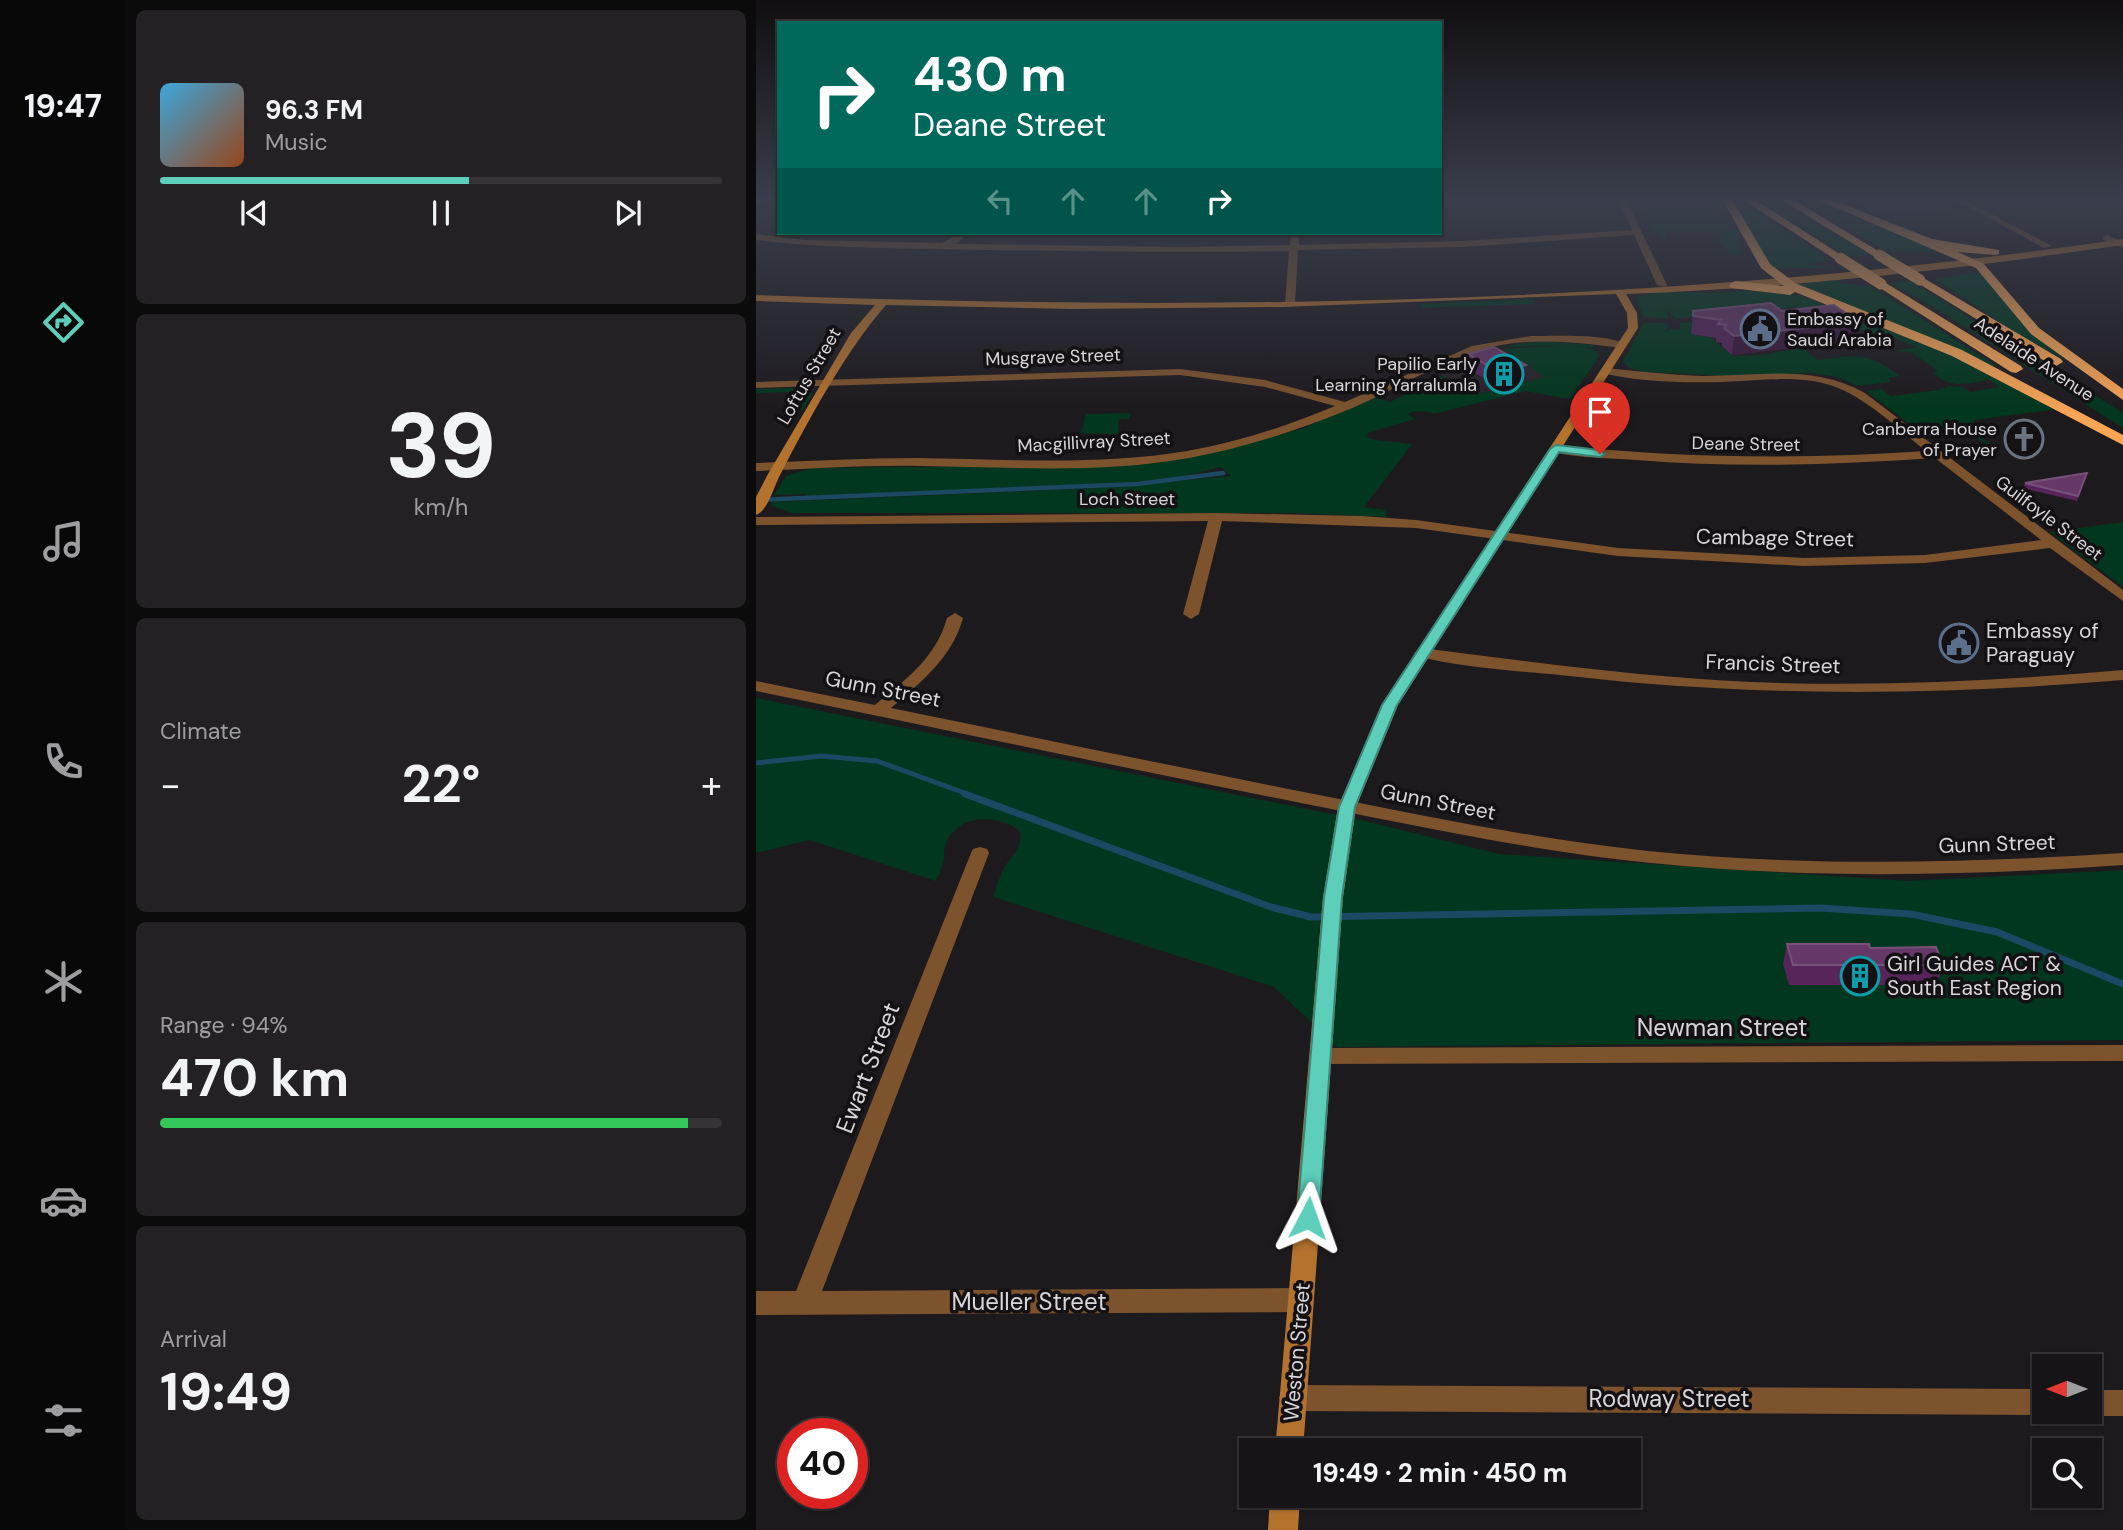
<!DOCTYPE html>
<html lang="en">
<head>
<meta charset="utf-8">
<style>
	:root { --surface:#161416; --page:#232123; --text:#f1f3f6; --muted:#9e9ea1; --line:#353335; --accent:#5cceba }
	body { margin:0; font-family:"DM Sans",sans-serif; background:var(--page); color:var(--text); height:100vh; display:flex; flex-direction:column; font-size:26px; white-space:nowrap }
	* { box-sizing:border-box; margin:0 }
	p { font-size:23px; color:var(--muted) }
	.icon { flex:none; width:38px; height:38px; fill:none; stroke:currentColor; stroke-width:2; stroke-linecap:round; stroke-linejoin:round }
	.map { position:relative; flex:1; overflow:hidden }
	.panel { display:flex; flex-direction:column; gap:10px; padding:10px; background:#0c0b0c; width:630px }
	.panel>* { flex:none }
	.guide { position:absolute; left:21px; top:21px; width:665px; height:214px; border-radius:0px; box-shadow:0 2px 5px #0004,0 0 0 2px var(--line); background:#00695c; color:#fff; overflow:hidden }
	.needle { width:46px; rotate:270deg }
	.controls { position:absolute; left:1276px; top:1354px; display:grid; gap:14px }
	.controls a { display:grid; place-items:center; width:70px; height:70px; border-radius:0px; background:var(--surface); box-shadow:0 2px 5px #0004,0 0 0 2px var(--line); font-size:35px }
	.speed { position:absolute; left:21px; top:1418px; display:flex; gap:14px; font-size:35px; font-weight:700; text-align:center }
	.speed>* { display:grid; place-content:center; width:91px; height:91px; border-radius:50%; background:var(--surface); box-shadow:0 2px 5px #0004,0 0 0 2px var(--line); line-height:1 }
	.speed .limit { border:10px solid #d22; background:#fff; color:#111 }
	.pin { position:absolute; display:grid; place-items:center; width:60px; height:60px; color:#fff; margin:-72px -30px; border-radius:50% 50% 50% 0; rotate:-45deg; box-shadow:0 0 7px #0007 }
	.pin .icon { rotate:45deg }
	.me { position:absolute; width:77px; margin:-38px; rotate:4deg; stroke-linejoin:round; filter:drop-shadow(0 0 5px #0008) }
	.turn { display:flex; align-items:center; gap:24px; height:147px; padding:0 21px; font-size:32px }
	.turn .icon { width:91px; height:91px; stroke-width:2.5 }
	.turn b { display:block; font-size:49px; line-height:60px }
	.lanes { display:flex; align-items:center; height:66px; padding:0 21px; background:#0003; justify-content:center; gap:35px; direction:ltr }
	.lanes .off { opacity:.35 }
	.big { font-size:52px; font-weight:700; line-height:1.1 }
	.panel .card { flex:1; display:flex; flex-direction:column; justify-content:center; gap:10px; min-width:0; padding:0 24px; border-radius:10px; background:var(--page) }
	.panel .dial { align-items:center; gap:0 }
	.dial b { font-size:91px; line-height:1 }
	.song { display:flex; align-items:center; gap:21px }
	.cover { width:84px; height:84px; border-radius:10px; background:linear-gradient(135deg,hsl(200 70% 55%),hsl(20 70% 35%)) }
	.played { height:7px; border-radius:4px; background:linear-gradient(90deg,var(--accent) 55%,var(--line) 55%) }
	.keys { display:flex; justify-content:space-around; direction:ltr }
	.heat { display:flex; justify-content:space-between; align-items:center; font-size:38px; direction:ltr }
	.charge { height:10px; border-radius:5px; background:linear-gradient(90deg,#34c759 94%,var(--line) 0) }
	.trip { position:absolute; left:483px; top:1438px; width:402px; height:70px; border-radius:0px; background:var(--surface); box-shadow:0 2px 5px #0004,0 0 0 2px var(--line); font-weight:700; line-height:70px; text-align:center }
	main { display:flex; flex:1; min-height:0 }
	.menu { display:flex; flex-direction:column; width:126px; justify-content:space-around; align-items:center; background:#090809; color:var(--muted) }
	.menu .icon { width:49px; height:49px }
	.menu .selected { color:var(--accent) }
	.menu b { font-size:32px; color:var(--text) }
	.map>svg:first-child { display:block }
</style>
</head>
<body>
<main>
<nav class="menu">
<b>19:47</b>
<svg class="icon selected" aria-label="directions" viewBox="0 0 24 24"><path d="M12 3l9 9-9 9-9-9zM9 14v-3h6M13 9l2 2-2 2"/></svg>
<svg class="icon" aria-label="music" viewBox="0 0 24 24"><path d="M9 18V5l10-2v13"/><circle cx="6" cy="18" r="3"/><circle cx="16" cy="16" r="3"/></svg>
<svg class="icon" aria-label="phone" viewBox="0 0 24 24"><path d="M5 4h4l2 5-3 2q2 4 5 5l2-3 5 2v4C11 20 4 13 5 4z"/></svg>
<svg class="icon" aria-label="climate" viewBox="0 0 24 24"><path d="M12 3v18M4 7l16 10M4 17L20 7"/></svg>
<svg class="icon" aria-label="car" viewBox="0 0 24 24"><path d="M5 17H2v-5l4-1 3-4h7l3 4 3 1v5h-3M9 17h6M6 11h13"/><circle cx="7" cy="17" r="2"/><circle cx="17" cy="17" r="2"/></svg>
<svg class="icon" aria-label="filters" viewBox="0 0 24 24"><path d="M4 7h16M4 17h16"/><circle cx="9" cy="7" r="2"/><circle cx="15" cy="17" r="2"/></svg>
</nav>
<section class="panel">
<div class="card">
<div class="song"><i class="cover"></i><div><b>96.3 FM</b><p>Music</p></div></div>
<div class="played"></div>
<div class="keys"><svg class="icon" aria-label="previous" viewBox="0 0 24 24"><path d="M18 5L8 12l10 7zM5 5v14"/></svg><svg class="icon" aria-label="pause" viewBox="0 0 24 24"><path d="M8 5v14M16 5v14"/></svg><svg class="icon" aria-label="next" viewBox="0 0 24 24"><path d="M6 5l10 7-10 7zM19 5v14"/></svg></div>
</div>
<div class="card dial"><b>39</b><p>km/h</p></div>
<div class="card"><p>Climate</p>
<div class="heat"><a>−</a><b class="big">22°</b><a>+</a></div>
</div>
<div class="card"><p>Range · 94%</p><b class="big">470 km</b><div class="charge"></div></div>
<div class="card"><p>Arrival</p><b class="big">19:49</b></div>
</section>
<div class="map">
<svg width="1367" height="1530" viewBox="0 0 1367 1530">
	<rect width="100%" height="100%" fill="#1d1a1e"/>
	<!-- built -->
	<path fill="#2a222a" d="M 1089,199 L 1172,199 L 1193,210 L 1131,216 Z
		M 748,350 L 789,377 L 726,393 L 684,375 L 728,355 Z"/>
	<!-- green -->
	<path fill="#01371e" d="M 882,199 L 963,199 L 973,213 L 972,219 L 979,224 L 968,229 L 983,231 L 984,238 L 982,241 L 985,255 L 974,254 L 963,240 L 966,237 L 959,232 L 912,231 L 909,233 L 911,239 L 904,239 Z
		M 974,199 L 981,199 L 1074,260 L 1054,264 L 1078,268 L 1019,268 L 1012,262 Z
		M 1001,199 L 1018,199 L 1114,255 L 1093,257 Z
		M 1043,199 L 1060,199 L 1185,252 L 1131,252 Z
		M 1222,272 L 1235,283 L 1256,312 L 1309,359 L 1270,339 L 1178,279 Z
		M 1090,278 L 1082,283 L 1114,286 L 1241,366 L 1236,366 L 1038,284 Z
		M 1155,281 L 1367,413 L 1367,428 L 1182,310 L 1134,283 Z
		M 1009,289 L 1046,296 L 1182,349 L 1303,409 L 1218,420 L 1222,435 L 1239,447 L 1235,447 L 1206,428 L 1161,430 L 1110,391 L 1125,389 L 1135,396 L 1183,390 L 1192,386 L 1206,387 L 1215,392 L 1243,387 L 1233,380 C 1212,383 1196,390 1177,373 L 1182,371 L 1155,352 L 1139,351 L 1161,347 L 1126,333 L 1118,334 L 1040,307 L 917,319 L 919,316 L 915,316 L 911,309 L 913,319 L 888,317 L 880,297 L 906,292 L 964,293 Z
		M 777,299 L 777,304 L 665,308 L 664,304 Z
		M 936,322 L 977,356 L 1005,355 L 1046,348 L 1062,360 C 1102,355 1111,352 1144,376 L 1132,378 L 1135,382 L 1101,386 L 1082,377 L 1056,373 L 975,376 L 890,372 L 874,368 L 867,362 L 888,323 L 908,323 L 913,326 L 909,331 L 911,332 L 913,329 L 924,330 L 924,323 Z
		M 781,341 L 838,345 L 835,348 L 813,345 L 837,349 L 844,355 L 814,399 L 769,391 L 678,414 C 672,410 658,411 651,414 L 659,419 L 612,433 L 611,437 L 619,440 L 656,444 L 608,507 L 629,510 L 631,517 L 535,513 L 35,513 L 16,506 L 16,502 L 344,488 L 474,476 L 465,467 L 425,477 L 367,483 L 49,496 L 50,494 L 18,495 L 30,476 L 57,468 L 254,466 L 443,455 L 545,429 L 618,397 L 634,402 L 686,376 L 726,393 L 788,377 L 747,349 L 812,345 L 744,347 Z
		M 45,388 L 49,388 L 47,392 L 57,393 L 47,410 L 29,410 L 37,392 L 0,393 L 0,389 Z
		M 374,413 L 373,419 L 363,419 L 362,434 L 325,433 L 330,414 Z
		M 1367,522 L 1367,587 L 1294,532 Z
		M 0,698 L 601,819 L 743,854 L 1152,881 L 1367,870 L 1367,1040 L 581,1047 L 518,987 L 237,897 C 240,888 243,878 247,870 C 255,854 268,850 263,830 C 241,815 203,813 190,843 C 187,849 189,853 188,859 C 187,866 183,874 180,881 L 54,840 L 0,853 Z"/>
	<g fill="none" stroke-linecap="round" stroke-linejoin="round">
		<!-- stream-far2 -->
		<path stroke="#1b4862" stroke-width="4.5" d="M 0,500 L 381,484 L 467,473"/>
		<!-- stream-far1 -->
		<path stroke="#1b4862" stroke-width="5" d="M 0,763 L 65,756 L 121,761 L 214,795"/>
		<!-- stream -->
		<path stroke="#1b4862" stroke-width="7" d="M 209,794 L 515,907 L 555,917 L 1064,908 L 1155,914 L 1241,932 L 1367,984"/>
		<!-- street -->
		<path fill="#7c532d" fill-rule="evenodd" d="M 862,199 L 870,199 L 911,285 L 909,287 L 901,285 L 878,235 L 707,247 L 542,250 L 539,304 L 534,307 L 529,304 L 533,251 C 432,253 330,251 229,250 C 153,248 76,249 0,240 L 0,234 L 49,240 L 186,243 L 203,233 L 213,233 L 199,244 L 428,247 L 534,245 L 535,233 L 543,233 L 543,245 L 707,241 L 876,230 Z
			M 1197,199 L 1207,199 L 1296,246 L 1288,248 Z
			M 1351,235 L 1367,242 L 1367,248 L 1348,240 L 1346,238 Z
			M 775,336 C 798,336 853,333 871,345 L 866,348 C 820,342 769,336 724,350 C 679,364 637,391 594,409 C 543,430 488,448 433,458 C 345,474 253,467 164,466 C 109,465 55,469 0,471 L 0,463 C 53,461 107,458 160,458 C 250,459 341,466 431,451 C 482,442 531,426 579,406 L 509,387 L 424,375 L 0,388 L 0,382 L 424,369 L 509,380 L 589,402 L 716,346 Z
			M 850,368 C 882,371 914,375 946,376 C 1003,376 1057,364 1109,393 L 1367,590 L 1367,601 L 1294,548 L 1169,563 L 1048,566 L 862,556 L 660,528 L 466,521 L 443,614 L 435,619 L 427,614 L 452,521 L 0,525 L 0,517 L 460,513 L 606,516 L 660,520 L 862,548 L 1048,558 L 1169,555 L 1285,540 L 1179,458 C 1079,465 980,468 880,460 C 853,458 823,458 796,452 L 794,449 L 800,445 C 923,458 1046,460 1170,451 C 1143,430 1114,401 1082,388 C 1046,373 1003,381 965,382 C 926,383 884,382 846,373 L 844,371 Z
			M 199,613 L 207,618 C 196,658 165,682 135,708 C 276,737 417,766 558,794 C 669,816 779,839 892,851 C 1050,867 1209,863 1367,853 L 1367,865 C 1209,876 1052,879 895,863 C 777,851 661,826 545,803 C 363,767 182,728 0,691 L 0,681 L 119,705 C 149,680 180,658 191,618 Z
			M 666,648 C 775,662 884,677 995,682 C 1119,687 1243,681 1367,670 L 1367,680 C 1181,696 998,697 813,676 C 764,671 708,668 660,656 L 658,653 Z
			M 224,847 L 231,849 L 233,853 L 66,1291 L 545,1288 L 554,1292 L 558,1300 L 554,1308 L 545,1312 L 0,1315 L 0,1291 L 40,1291 L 215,853 L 217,849 Z
			M 1367,1045 L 1367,1061 L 565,1064 L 557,1062 L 554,1056 L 557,1050 L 565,1048 Z
			M 537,1385 L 1288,1389 L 1288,1412 L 1295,1412 L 1288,1415 L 537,1411 L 527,1407 L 523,1398 L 527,1389 Z
			M 1334,1390 L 1367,1390 L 1367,1416 L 1334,1416 L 1324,1412 L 1334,1412 Z"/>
		<!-- secondary -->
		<path fill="#b4722f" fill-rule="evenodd" d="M 0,199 L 14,199 L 0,204 Z
			M 1367,239 L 1367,245 C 1202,269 1037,288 870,294 L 881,313 L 882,328 L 642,705 L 600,807 L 587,897 L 547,1451 L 519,1451 L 567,897 L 582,807 L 626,705 L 872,328 L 871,313 L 860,294 L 525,307 L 315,309 L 130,305 C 89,352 53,419 24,475 C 18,486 12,511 0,515 L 0,497 L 12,474 L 95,333 L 119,305 L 0,301 L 0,295 C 454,312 917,305 1367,239 Z
			M 514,1496 L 544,1496 L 542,1530 L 512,1530 Z"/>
		<!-- highway -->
		<path fill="#f8a556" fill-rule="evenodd" d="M 966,199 L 976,199 L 1014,264 L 1039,283 L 1206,350 L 1367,435 L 1367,445 L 1196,356 L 1039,292 L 1034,295 L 975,288 L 973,285 L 979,281 L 1028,286 L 1005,268 Z
			M 986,199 L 998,199 L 1090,258 L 1080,260 Z
			M 1024,199 L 1036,199 L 1129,255 L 1119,257 Z
			M 1060,199 L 1074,199 L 1176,239 L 1243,250 L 1243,254 L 1239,255 L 1202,252 L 1228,264 L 1283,328 L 1367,389 L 1367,400 L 1275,334 L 1220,268 Z
			M 1164,276 L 1305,359 L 1307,362 L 1300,366 L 1295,365 L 1160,282 L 1160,278 Z
			M 1125,280 L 1265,366 L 1267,369 L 1260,373 L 1255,372 L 1121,286 L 1121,282 Z"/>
		<!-- highway-bridge -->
		<path stroke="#f8a556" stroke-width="11" d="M 1123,255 L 1164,280
			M 1084,258 L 1125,284"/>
	</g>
	<!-- wall -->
	<path fill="#57255a" d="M 937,311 L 1026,311 L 1099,340 L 976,355 L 966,346 L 966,343 L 960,342 L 960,338 L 935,334 Z
		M 712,354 L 770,380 L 742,387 L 711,368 Z
		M 1331,473 L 1321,501 L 1267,488 L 1269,483 Z
		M 1031,944 L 1114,948 L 1187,965 L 1181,985 L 1033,985 L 1027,964 Z"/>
	<!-- shaded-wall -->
	<path fill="#3a193c" d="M 1103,322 L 1099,340 L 976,355 L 978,336 Z
		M 770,365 L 770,380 L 742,387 L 743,372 Z"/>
	<!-- building -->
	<path fill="#653867" stroke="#775179" stroke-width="2" d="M 1015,303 L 1026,311 L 1078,305 L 1103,322 L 978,336 L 968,328 L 970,325 L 962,324 L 965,320 L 937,316 L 937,311 Z
		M 738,347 L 770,365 L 743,372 L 712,354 Z
		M 1331,473 L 1322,496 L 1269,483 Z
		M 1031,944 L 1113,944 L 1114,948 L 1180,947 L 1187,965 L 1037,965 Z"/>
	<!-- sky -->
	<linearGradient id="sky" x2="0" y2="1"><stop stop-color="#100e10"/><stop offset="0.48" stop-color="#3a3e4c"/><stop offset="1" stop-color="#3a3e4c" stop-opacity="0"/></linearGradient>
	<rect width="1367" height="413" fill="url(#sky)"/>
	<!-- route -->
	<path fill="#5cceba" stroke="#3c8679" stroke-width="2" d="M 800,445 L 844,450 L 849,454 L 844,457 L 803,452 L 641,705 L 599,807 L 586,897 L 563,1218 L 560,1225 L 552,1228 L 544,1225 L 541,1218 L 568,897 L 583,807 L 626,705 L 794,449 Z"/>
	<!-- icons -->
	<defs>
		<symbol id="civic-ring" viewBox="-11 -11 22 22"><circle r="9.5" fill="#141114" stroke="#5c6f8a" stroke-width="1.5"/><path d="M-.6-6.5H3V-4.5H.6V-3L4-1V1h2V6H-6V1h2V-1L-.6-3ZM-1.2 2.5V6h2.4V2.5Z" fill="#5c6f8a"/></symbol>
		<symbol id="building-ring" viewBox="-11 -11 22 22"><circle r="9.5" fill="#141114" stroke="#0f9aa8" stroke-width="1.5"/><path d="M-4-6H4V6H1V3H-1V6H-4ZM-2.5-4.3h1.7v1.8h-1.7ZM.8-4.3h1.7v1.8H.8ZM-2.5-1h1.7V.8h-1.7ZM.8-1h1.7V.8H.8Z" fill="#0f9aa8"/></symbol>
		<symbol id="church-ring" viewBox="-11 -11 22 22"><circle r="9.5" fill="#141114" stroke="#6b7280" stroke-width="1.5"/><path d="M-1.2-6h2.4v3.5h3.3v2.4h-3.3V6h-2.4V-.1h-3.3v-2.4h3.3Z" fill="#6b7280"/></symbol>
	</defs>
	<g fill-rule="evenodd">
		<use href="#civic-ring" x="982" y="307" width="44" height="44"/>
		<use href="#building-ring" x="726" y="352" width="44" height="44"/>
		<use href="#church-ring" x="1246" y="417" width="44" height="44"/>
		<use href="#civic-ring" x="1181" y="621" width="44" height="44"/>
		<use href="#building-ring" x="1082" y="954" width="44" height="44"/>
	</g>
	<g text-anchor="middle" stroke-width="7" stroke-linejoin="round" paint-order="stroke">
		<!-- far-poi labels -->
		<g font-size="18" fill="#d8d6d8" stroke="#141114" text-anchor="end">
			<text x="1031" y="325" text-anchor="start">Embassy of<tspan x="1031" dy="21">Saudi Arabia</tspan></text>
			<text x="721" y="370">Papilio Early<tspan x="721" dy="21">Learning Yarralumla</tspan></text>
			<text x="1241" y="435">Canberra House<tspan x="1241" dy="21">of Prayer</tspan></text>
		</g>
		<!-- far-street labels -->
		<g font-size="18" fill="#d8d6d8" stroke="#141114">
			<text transform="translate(297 357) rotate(-2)" y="6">Musgrave Street</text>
			<text transform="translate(1278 359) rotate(33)" y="6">Adelaide Avenue</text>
			<text transform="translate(53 376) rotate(-60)" y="6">Loftus Street</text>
			<text transform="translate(338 442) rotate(-3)" y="6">Macgillivray Street</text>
			<text transform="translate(990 444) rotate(1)" y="6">Deane Street</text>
			<text x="371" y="505">Loch Street</text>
			<text transform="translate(1293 518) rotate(37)" y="6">Guilfoyle Street</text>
		</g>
		<!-- street labels -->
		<g font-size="21" fill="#d8d6d8" stroke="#141114">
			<text transform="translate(1019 538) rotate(1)" y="7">Cambage Street</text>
			<text transform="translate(1017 664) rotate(2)" y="7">Francis Street</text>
			<text transform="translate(127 689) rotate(11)" y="7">Gunn Street</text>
			<text transform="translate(682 802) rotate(11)" y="7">Gunn Street</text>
			<text transform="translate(1241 844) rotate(-2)" y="7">Gunn Street</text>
			<text transform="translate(541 1352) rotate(-85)" y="7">Weston Street</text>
		</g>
		<!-- poi labels -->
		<g font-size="21" fill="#d8d6d8" stroke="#141114" text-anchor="start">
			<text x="1230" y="638">Embassy of<tspan x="1230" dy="24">Paraguay</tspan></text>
			<text x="1131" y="971">Girl Guides ACT &amp;<tspan x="1131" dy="24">South East Region</tspan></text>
		</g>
		<!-- near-street labels -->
		<g font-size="24" fill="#d8d6d8" stroke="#141114">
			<text x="966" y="1036">Newman Street</text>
			<text transform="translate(112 1068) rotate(-69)" y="8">Ewart Street</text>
			<text x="273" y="1310">Mueller Street</text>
			<text x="913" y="1407">Rodway Street</text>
		</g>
	</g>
</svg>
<div class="controls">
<a><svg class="needle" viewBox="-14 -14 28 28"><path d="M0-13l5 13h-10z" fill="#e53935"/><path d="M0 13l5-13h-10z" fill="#9e9ea1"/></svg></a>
<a><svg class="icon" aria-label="search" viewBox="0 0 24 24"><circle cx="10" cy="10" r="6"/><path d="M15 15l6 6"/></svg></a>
</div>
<div class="speed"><div class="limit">40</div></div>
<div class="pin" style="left:844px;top:454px;background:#d93025"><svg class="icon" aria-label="arrive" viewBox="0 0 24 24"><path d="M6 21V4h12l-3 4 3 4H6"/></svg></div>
<svg class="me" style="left:552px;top:1218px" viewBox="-20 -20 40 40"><path d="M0-17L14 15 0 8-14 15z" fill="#5cceba" stroke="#fff" stroke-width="4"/></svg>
<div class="trip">19:49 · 2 min · 450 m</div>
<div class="guide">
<div class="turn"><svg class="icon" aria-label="right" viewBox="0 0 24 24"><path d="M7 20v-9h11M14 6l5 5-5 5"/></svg><div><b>430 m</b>Deane Street</div></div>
<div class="lanes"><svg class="icon off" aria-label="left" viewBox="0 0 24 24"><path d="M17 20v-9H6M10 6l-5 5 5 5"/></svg><svg class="icon off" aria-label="ahead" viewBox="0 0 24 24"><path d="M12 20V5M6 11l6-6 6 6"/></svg><svg class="icon off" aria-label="ahead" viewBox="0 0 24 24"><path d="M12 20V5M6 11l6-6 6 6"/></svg><svg class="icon" aria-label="right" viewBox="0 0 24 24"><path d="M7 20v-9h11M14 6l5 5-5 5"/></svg></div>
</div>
</div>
</main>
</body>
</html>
